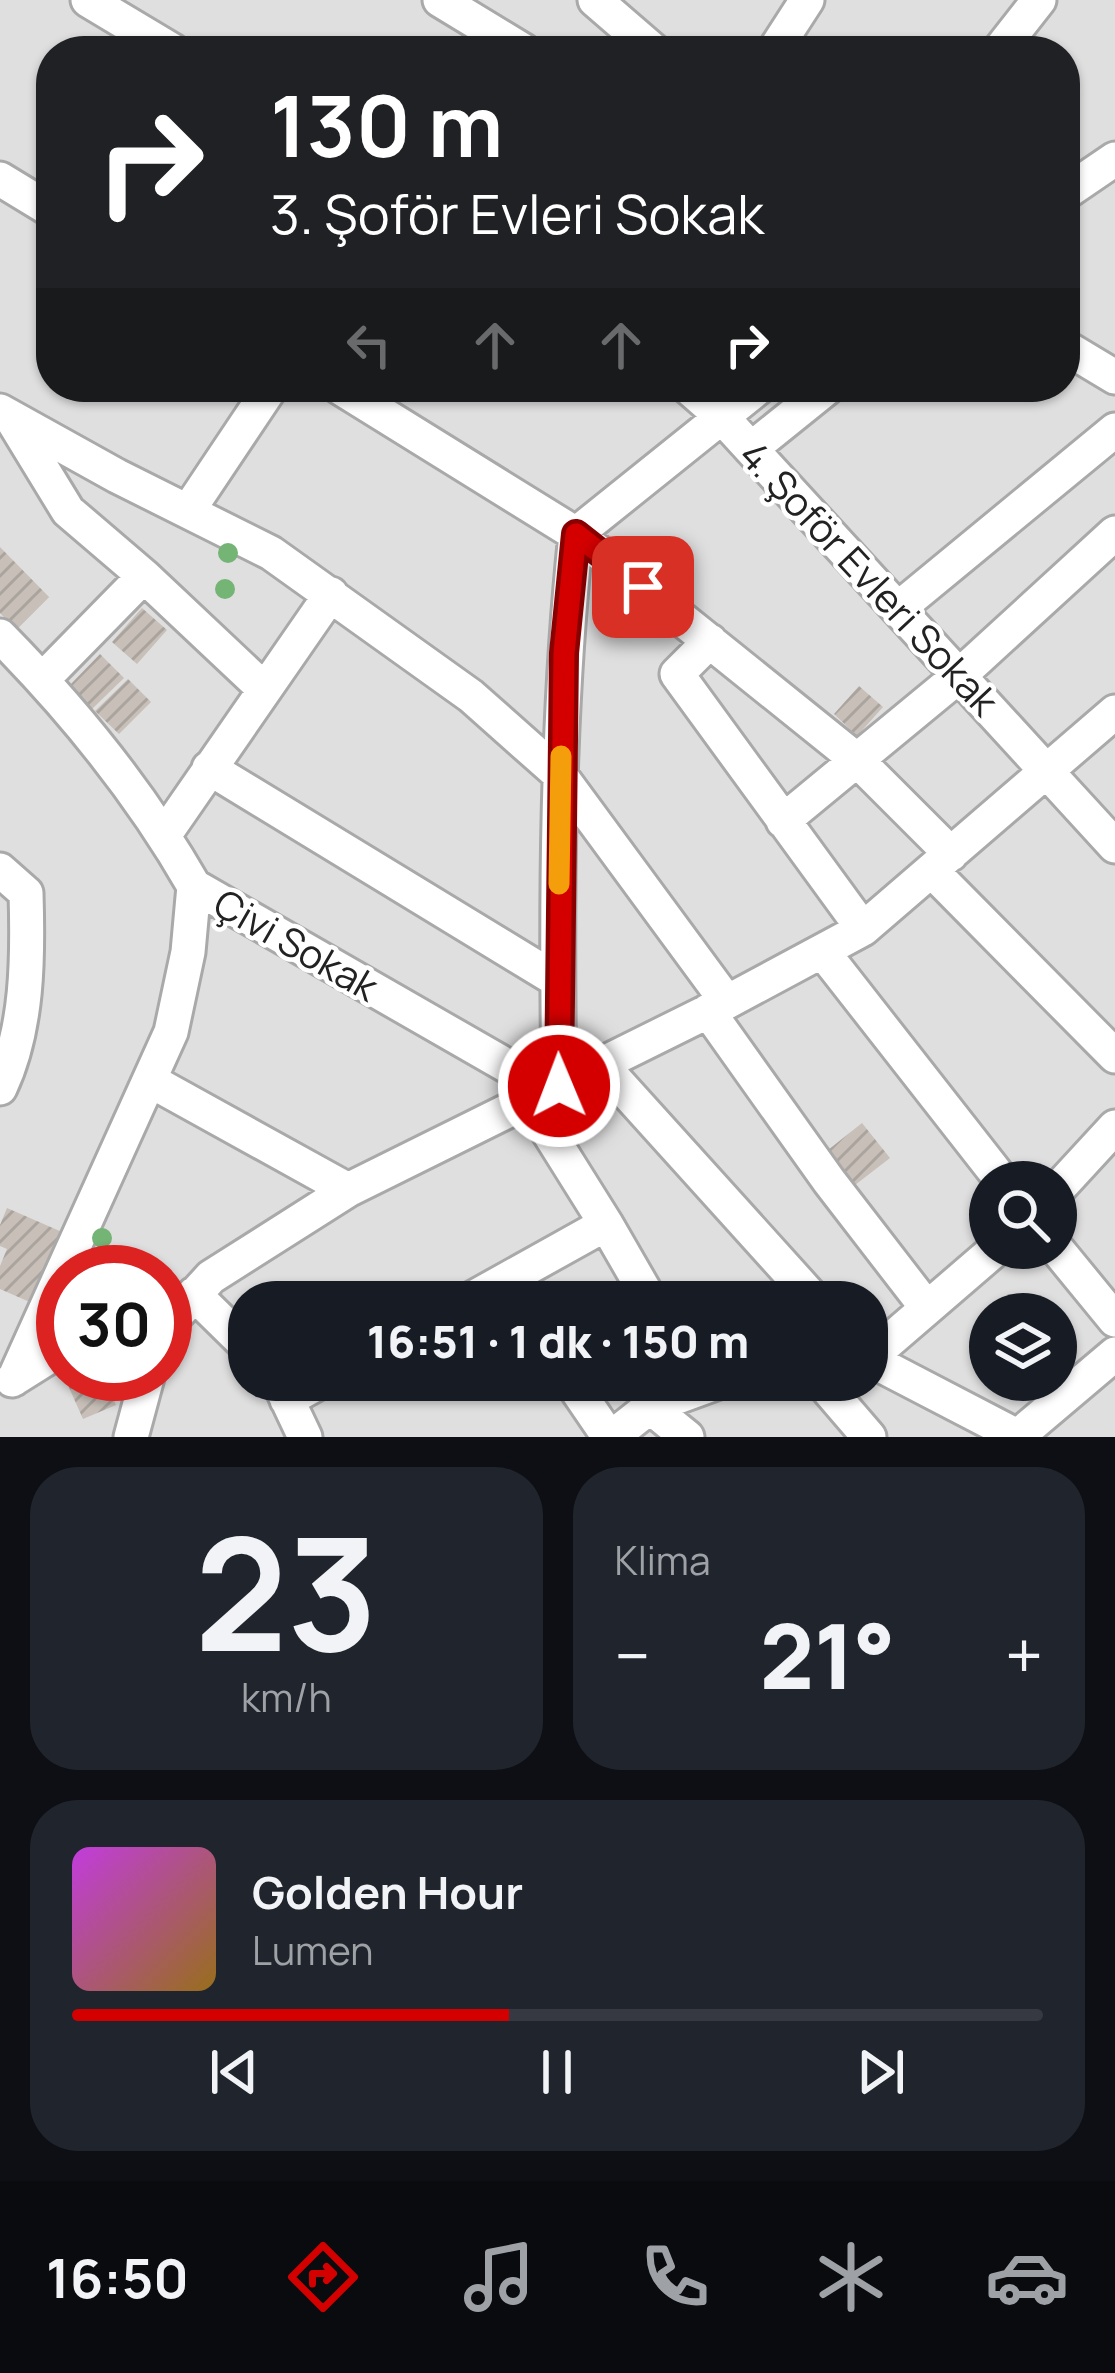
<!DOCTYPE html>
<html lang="tr">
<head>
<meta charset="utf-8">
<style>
	:root { --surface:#171b24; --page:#20242c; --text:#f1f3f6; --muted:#9ea1a6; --line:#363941; --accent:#d40000 }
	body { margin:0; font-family:Manrope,sans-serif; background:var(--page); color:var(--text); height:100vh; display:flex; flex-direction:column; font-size:45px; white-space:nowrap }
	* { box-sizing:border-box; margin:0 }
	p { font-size:39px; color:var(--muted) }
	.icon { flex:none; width:66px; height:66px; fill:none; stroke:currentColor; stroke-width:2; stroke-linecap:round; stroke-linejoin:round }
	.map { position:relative; height:1437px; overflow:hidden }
	.panel { display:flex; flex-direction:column; gap:30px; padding:30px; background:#0d0f14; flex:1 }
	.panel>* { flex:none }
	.guide { position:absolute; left:36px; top:36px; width:1044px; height:366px; border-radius:48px; box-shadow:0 3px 9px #0004; background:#202124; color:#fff; overflow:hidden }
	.buttons { position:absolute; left:969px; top:1161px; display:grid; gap:24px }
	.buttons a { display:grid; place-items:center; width:108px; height:108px; border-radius:50%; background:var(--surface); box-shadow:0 3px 9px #0004; font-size:60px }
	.speed { position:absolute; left:36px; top:1245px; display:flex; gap:24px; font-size:60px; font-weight:700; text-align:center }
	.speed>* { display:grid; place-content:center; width:156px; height:156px; border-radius:50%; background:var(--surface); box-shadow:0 3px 9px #0004; line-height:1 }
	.speed .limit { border:18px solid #d22; background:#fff; color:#111 }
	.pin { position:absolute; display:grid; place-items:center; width:102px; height:102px; color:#fff; margin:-51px; border-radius:24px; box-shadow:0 6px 18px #0006 }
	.me { position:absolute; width:132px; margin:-66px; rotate:359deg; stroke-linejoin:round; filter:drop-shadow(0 0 9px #0008) }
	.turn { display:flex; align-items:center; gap:42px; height:252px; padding:0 36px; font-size:54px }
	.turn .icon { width:156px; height:156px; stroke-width:2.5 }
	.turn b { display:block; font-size:84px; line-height:102px }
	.lanes { display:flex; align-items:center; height:114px; padding:0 36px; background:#0003; justify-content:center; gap:60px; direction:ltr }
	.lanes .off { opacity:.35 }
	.big { font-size:90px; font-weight:800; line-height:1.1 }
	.panel .card { flex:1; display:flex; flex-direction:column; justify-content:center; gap:18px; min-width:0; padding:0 42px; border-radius:48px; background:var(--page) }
	.panel .dial { align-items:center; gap:0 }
	.dial b { font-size:156px; line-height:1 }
	.song { display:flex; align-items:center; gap:36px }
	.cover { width:144px; height:144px; border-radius:18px; background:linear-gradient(135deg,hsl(290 70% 55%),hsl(40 70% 35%)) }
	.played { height:12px; border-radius:6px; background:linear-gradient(90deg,var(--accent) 45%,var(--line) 45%) }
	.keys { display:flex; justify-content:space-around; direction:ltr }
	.heat { display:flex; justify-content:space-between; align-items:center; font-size:66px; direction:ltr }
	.panel .tiles { flex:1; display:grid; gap:30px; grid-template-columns:1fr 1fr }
	.card:last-child { grid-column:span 2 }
	.trip { position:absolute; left:228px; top:1281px; width:660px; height:120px; border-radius:48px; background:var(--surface); box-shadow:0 3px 9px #0004; font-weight:800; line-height:120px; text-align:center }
	.menu { display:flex; height:192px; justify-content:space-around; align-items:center; background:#090b0e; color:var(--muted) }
	.menu .icon { width:84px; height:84px }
	.menu .current { color:var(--accent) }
	.menu b { font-size:54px; color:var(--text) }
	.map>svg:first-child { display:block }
</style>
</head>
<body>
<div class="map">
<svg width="1115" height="1437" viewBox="0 0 1115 1437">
	<defs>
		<pattern id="building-hatch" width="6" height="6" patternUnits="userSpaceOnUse" patternTransform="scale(3)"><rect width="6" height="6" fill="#c7bfb8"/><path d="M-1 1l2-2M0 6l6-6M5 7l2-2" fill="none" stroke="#aba49e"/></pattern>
	</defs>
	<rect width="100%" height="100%" fill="#f2efe9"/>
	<!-- residential -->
	<path fill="#e0dfdf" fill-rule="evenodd" d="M 0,0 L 1115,0 L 1115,1437 L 0,1437 ZM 51,51 L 1065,51 L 1065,387 L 51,387 ZM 990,1182 L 1056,1182 L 1056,1248 L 990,1248 ZM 63,1272 L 165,1272 L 165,1374 L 63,1374 ZM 249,1302 L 867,1302 L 867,1380 L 249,1380 ZM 990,1314 L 1056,1314 L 1056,1380 L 990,1380 Z"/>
	<!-- building -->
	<path fill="url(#building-hatch)" d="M 0,547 L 49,597 L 16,630 L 0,613 Z
		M 142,608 L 167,630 L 137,664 L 112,642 Z
		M 100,654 L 124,678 L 91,710 L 68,687 Z
		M 128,679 L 151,702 L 119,734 L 95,711 Z
		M 859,686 L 883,707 L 857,736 L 834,714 Z
		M 862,1123 L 890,1158 L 855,1185 L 828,1150 Z
		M 7,1208 L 62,1232 L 32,1303 L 0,1289 L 0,1266 L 7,1249 L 0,1246 L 0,1225 Z
		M 138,1252 L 147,1272 L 106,1272 L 103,1267 Z
		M 63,1374 L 102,1374 L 116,1405 L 83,1419 Z"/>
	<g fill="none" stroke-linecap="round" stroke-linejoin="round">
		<defs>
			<path id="street" d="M 88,0 L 173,51
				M 440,0 L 524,51
				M 595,0 L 654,51
				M 774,51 L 807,0
				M 999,51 L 1039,0
				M 0,179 L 51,210
				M 1065,193 L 1115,159
				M 1065,347 L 1115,377
				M 339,387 L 576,534 L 857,760 L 951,854
				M 688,387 L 720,415 L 1115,846
				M 0,411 L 117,476 L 271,553 L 471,696 L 560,775 L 727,1002
				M 13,421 L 68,511 L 144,576 L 264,689
				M 751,449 L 828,387
				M 188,511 L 271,387
				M 899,608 L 1115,430
				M 0,636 C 73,710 142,795 194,886 L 549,1090
				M 710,641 L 677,674 L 863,929
				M 43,679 L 144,576
				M 209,768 L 557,980
				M 783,821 L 960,675 L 1115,533
				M 165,834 L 331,594
				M 0,870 L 26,893
				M 932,871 L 1115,1056
				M 823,952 L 1003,1182
				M 708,1011 L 829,1181 L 927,1308
				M 601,1064 L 816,1302
				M 151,1081 L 348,1190
				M 559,1086 C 556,901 557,717 576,534 L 759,387
				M 0,1088 C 28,1029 28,957 26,893
				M 1056,1191 L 1115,1127
				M 606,1224 L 651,1302
				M 1056,1248 L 1115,1320
				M 194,1294 L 249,1348
				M 466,1302 L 606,1224 L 529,1101
				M 165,1327 L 211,1277 L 348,1190 L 727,1002 L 863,929 L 1115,712
				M 867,1358 L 1019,1437
				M 867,1360 L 997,1248
				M 14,1379 L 171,1032 L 188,952 L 194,886
				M 12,1380 L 63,1348
				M 278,1380 L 305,1437
				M 570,1380 L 609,1437
				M 820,1380 L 869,1437
				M 287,1400 L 323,1380
				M 650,1407 L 687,1437
				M 1018,1436 L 1115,1354
				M 131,1437 L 148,1374
				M 612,1437 L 650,1407 L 724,1380"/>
		</defs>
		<!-- street casing -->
		<use href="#street" stroke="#a9a9a9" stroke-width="39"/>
		<!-- street -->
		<use href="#street" stroke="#fff" stroke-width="33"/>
	</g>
	<!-- trees -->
	<g fill="#74b475">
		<circle cx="228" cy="553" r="10"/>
		<circle cx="225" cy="589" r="10"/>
		<circle cx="102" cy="1238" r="10"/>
	</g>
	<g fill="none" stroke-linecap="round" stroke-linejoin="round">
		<defs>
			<path id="route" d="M 559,1086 L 564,653 L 576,534 L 643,587"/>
		</defs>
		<!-- route casing -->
		<use href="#route" stroke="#8a0000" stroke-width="30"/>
		<!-- route -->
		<use href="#route" stroke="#d40000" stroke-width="21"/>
		<!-- slow -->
		<path stroke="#f59e0b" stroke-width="21" d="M 559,884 L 561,756"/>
	</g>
	<g text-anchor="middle" stroke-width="9" stroke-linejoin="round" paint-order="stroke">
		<!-- street labels -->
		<g font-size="39" fill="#222" stroke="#fff">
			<text transform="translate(869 578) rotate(47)" y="14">4. Şoför Evleri Sokak</text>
			<text transform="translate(296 945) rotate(30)" y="14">Çivi Sokak</text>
		</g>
	</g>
</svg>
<div class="buttons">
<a><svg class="icon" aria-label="search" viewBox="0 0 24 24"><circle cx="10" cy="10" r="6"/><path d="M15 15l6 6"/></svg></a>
<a><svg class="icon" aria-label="layers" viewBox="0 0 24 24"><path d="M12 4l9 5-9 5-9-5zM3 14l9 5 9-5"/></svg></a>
</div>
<div class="speed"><div class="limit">30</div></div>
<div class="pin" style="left:643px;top:587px;background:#d93025"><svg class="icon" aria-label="arrive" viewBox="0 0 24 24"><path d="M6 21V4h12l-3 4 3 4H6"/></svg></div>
<svg class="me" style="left:559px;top:1086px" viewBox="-20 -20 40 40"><circle r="17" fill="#d40000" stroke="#fff" stroke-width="3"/><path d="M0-11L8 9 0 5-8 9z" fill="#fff"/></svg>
<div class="trip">16:51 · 1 dk · 150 m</div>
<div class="guide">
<div class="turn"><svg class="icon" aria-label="right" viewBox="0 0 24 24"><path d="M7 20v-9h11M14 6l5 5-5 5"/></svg><div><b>130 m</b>3. Şoför Evleri Sokak</div></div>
<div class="lanes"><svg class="icon off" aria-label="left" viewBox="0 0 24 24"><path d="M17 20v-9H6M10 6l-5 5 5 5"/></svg><svg class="icon off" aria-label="ahead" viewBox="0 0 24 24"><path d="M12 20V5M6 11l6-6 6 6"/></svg><svg class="icon off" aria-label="ahead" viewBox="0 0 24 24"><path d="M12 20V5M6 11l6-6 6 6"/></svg><svg class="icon" aria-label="right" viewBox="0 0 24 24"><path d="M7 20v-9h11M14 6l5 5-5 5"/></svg></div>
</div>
</div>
<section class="panel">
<div class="tiles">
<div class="card dial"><b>23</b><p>km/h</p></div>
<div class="card"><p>Klima</p>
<div class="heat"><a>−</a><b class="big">21°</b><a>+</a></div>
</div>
<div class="card">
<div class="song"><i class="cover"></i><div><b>Golden Hour</b><p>Lumen</p></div></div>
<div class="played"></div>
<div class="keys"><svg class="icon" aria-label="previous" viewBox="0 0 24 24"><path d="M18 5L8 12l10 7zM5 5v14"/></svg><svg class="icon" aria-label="pause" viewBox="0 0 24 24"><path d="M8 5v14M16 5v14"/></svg><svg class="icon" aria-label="next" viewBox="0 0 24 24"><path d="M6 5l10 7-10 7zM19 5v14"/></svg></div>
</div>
</div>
</section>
<nav class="menu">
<b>16:50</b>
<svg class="icon current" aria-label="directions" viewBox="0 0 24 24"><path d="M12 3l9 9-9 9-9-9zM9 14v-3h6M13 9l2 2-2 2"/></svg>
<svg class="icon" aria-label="music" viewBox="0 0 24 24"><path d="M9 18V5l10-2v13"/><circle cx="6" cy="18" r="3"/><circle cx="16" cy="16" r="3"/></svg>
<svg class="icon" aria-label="phone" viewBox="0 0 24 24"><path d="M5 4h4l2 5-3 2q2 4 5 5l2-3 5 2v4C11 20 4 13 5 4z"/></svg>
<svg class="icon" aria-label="climate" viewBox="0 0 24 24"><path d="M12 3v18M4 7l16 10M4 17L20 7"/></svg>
<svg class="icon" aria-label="car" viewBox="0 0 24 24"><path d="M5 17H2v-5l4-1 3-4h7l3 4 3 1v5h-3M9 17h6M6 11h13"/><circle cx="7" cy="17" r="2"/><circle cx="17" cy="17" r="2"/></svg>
</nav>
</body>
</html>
